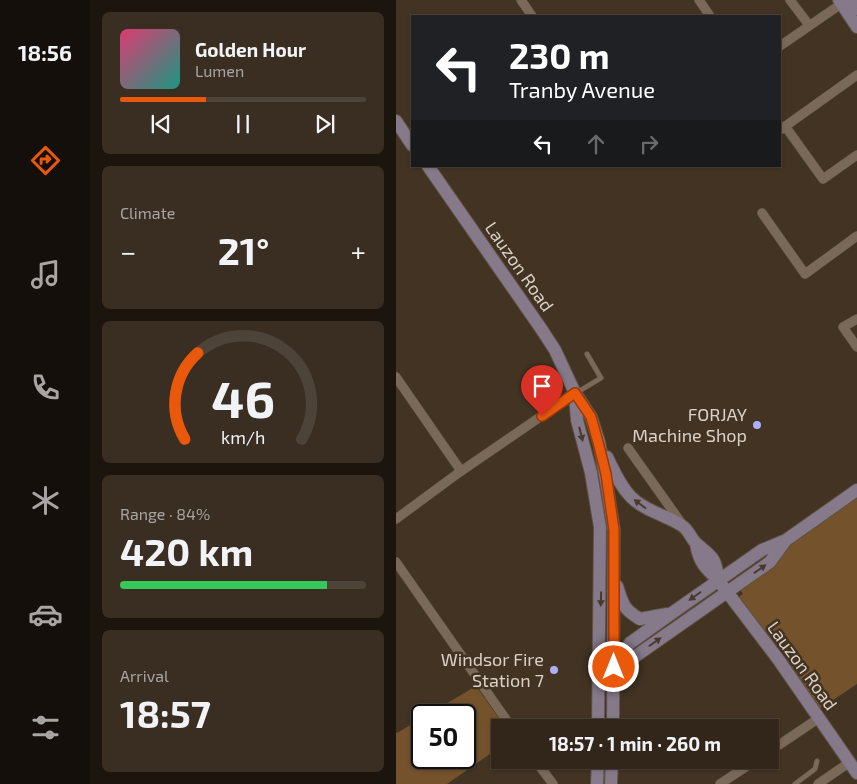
<!DOCTYPE html>
<html lang="en">
<head>
<meta charset="utf-8">
<style>
	:root { --surface:#32261a; --page:#3a2e23; --text:#f1f3f6; --muted:#a8a5a2; --line:#4d4339; --accent:#ea580c }
	body { margin:0; font-family:"Exo 2",sans-serif; background:var(--page); color:var(--text); height:100vh; display:flex; flex-direction:column; font-size:19px; white-space:nowrap }
	* { box-sizing:border-box; margin:0 }
	p { font-size:16px; color:var(--muted) }
	.icon { flex:none; width:28px; height:28px; fill:none; stroke:currentColor; stroke-width:2; stroke-linecap:round; stroke-linejoin:round }
	.map { position:relative; flex:1; overflow:hidden }
	.panel { display:flex; flex-direction:column; gap:12px; padding:12px; background:#1c150e; width:306px }
	.panel>* { flex:none }
	.banner { position:absolute; left:15px; top:15px; width:370px; height:152px; border-radius:0px; box-shadow:0 1px 4px #0004,0 0 0 1px var(--line); background:#202124; color:#fff; overflow:hidden }
	.speed { position:absolute; left:15px; top:704px; display:flex; gap:10px; font-size:25px; font-weight:700; text-align:center }
	.speed>* { display:grid; place-content:center; width:65px; height:65px; border-radius:50%; background:var(--surface); box-shadow:0 1px 4px #0004,0 0 0 1px var(--line); line-height:1 }
	.speed .limit { border:2px solid #111; border-radius:8px; background:#fff; color:#111 }
	.pin { position:absolute; display:grid; place-items:center; width:42px; height:42px; color:#fff; margin:-51px -21px; border-radius:50% 50% 50% 0; rotate:-45deg; box-shadow:0 0 5px #0007 }
	.pin .icon { rotate:45deg }
	.me { position:absolute; width:55px; margin:-28px; rotate:0deg; stroke-linejoin:round; filter:drop-shadow(0 0 4px #0008) }
	.turn { display:flex; align-items:center; gap:18px; height:105px; padding:0 15px; font-size:22px }
	.turn .icon { width:65px; height:65px; stroke-width:2.5 }
	.turn b { display:block; font-size:35px; line-height:42px }
	.lanes { display:flex; align-items:center; height:48px; padding:0 15px; background:#0003; justify-content:center; gap:25px; direction:ltr }
	.lanes .off { opacity:.35 }
	.big { font-size:38px; font-weight:700; line-height:1.1 }
	.panel .widget { flex:1; display:flex; flex-direction:column; justify-content:center; gap:8px; min-width:0; padding:0 18px; border-radius:8px; background:var(--page) }
	.panel .dial { align-items:center; gap:0 }
	.dial svg { height:130px; overflow:visible; fill:none; stroke:var(--line); stroke-width:7; stroke-linecap:round; text-anchor:middle }
	.dial text { fill:var(--text); stroke:none }
	.song { display:flex; align-items:center; gap:15px }
	.cover { width:60px; height:60px; border-radius:8px; background:linear-gradient(135deg,hsl(340 70% 55%),hsl(170 70% 35%)) }
	.played { height:5px; border-radius:2px; background:linear-gradient(90deg,var(--accent) 35%,var(--line) 35%) }
	.keys { display:flex; justify-content:space-around; direction:ltr }
	.heat { display:flex; justify-content:space-between; align-items:center; font-size:28px; direction:ltr }
	.charge { height:8px; border-radius:4px; background:linear-gradient(90deg,#34c759 84%,var(--line) 0) }
	.trip { position:absolute; left:95px; top:719px; width:288px; height:50px; border-radius:0px; background:var(--surface); box-shadow:0 1px 4px #0004,0 0 0 1px var(--line); font-weight:700; line-height:50px; text-align:center }
	main { display:flex; flex:1; min-height:0 }
	.tab-bar { display:flex; flex-direction:column; width:90px; justify-content:space-around; align-items:center; background:#140f0a; color:var(--muted) }
	.tab-bar .icon { width:35px; height:35px }
	.tab-bar .active { color:var(--accent) }
	.tab-bar b { font-size:22px; color:var(--text) }
	.map>svg:first-child { display:block }
</style>
</head>
<body>
<main>
<nav class="tab-bar">
<b>18:56</b>
<svg class="icon active" aria-label="directions" viewBox="0 0 24 24"><path d="M12 3l9 9-9 9-9-9zM9 14v-3h6M13 9l2 2-2 2"/></svg>
<svg class="icon" aria-label="music" viewBox="0 0 24 24"><path d="M9 18V5l10-2v13"/><circle cx="6" cy="18" r="3"/><circle cx="16" cy="16" r="3"/></svg>
<svg class="icon" aria-label="phone" viewBox="0 0 24 24"><path d="M5 4h4l2 5-3 2q2 4 5 5l2-3 5 2v4C11 20 4 13 5 4z"/></svg>
<svg class="icon" aria-label="climate" viewBox="0 0 24 24"><path d="M12 3v18M4 7l16 10M4 17L20 7"/></svg>
<svg class="icon" aria-label="car" viewBox="0 0 24 24"><path d="M5 17H2v-5l4-1 3-4h7l3 4 3 1v5h-3M9 17h6M6 11h13"/><circle cx="7" cy="17" r="2"/><circle cx="17" cy="17" r="2"/></svg>
<svg class="icon" aria-label="filters" viewBox="0 0 24 24"><path d="M4 7h16M4 17h16"/><circle cx="9" cy="7" r="2"/><circle cx="15" cy="17" r="2"/></svg>
</nav>
<section class="panel">
<div class="widget">
<div class="song"><i class="cover"></i><div><b>Golden Hour</b><p>Lumen</p></div></div>
<div class="played"></div>
<div class="keys"><svg class="icon" aria-label="previous" viewBox="0 0 24 24"><path d="M18 5L8 12l10 7zM5 5v14"/></svg><svg class="icon" aria-label="pause" viewBox="0 0 24 24"><path d="M8 5v14M16 5v14"/></svg><svg class="icon" aria-label="next" viewBox="0 0 24 24"><path d="M6 5l10 7-10 7zM19 5v14"/></svg></div>
</div>
<div class="widget"><p>Climate</p>
<div class="heat"><a>−</a><b class="big">21°</b><a>+</a></div>
</div>
<div class="widget dial"><svg viewBox="0 0 100 80">
<path d="M14 69A42 42 0 1 1 86 69"/>
<path d="M14 69A42 42 0 0 1 22 16" stroke="#ea580c"/>
<text x="50" y="56" font-size="32" font-weight="700">46</text>
<text x="50" y="72" font-size="11">km/h</text>
</svg></div>
<div class="widget"><p>Range · 84%</p><b class="big">420 km</b><div class="charge"></div></div>
<div class="widget"><p>Arrival</p><b class="big">18:57</b></div>
</section>
<div class="map">
<svg width="461" height="784" viewBox="0 0 461 784">
	<rect width="100%" height="100%" fill="#423323"/>
	<!-- green -->
	<path fill="#74522b" d="M 461,490 L 461,684 L 419,712 L 337,601 L 347,594 L 341,585 L 390,540 Z
		M 80,686 L 109,727 L 104,728 L 104,747 L 51,784 L 0,784 L 0,732 L 1,733 L 26,718 L 26,758 L 69,758 L 69,715 L 31,715 Z"/>
	<g fill="none" stroke-linecap="round" stroke-linejoin="round">
		<defs>
			<path id="lane" d="M 180,393 L 205,378 L 191,354
				M 399,784 L 419,769 L 421,761"/>
			<path id="street" d="M 125,0 L 136,16
				M 303,0 L 314,16
				M 394,0 L 413,25
				M 384,46 L 448,2
				M 389,126 L 427,179 L 461,155
				M 384,130 L 461,75
				M 366,213 L 409,274 L 461,236
				M 461,319 L 447,327 L 461,347
				M 0,377 L 65,471
				M 232,448 L 286,524
				M 0,519 L 61,474 L 179,393
				M 0,562 L 116,728
				M 374,751 L 423,718
				M 139,760 L 157,784
				M 324,784 L 360,760
				M 422,784 L 454,762"/>
			<path id="secondary" d="M 443,0 L 461,27
				M 454,0 L 461,9
				M 0,121 L 16,145
				M 32,166 L 146,330 L 159,350 L 179,393 L 195,417 L 203,442 L 209,474 L 218,530 L 217,728
				M 179,396 L 181,420 L 195,473 L 204,527 L 202,728
				M 211,457 C 218,471 224,486 235,497 C 249,511 269,515 285,525 C 293,529 295,540 302,545 C 318,558 320,559 322,580
				M 300,544 C 303,562 309,568 322,580 L 382,659 L 461,773
				M 221,586 C 227,604 227,609 244,619 L 271,614
				M 219,666 L 234,660 L 374,562 L 390,540
				M 218,667 L 234,643 L 276,613 L 366,550 L 390,540 L 461,490
				M 201,784 L 202,760
				M 215,784 L 216,760"/>
		</defs>
		<!-- lane casing -->
		<use href="#lane" stroke="#5d5143" stroke-width="5.5"/>
		<!-- street casing -->
		<use href="#street" stroke="#5d5143" stroke-width="10"/>
		<!-- secondary casing -->
		<use href="#secondary" stroke="#5d5143" stroke-width="14"/>
		<!-- lane -->
		<use href="#lane" stroke="#7a6958" stroke-width="4.5"/>
		<!-- street -->
		<use href="#street" stroke="#7a6958" stroke-width="9"/>
		<!-- secondary -->
		<use href="#secondary" stroke="#85798a" stroke-width="12"/>
	</g>
	<!-- one-way arrows -->
	<defs><path id="oneway-solid" d="M-6-.8H1V-3.2L6.5 0L1 3.2V.8H-6Z" transform="scale(1.25)"/></defs>
	<g fill="#493a2d">
		<use href="#oneway-solid" transform="translate(185 434) rotate(76)"/>
		<use href="#oneway-solid" transform="translate(244 504) rotate(-143)"/>
		<use href="#oneway-solid" transform="translate(364 569) rotate(-35)"/>
		<use href="#oneway-solid" transform="translate(299 596) rotate(145)"/>
		<use href="#oneway-solid" transform="translate(205 599) rotate(91)"/>
		<use href="#oneway-solid" transform="translate(259 642) rotate(-35)"/>
	</g>
	<g fill="none" stroke-linecap="round" stroke-linejoin="round">
		<defs>
			<path id="route" d="M 146,416 L 179,393 L 195,417 L 202,442 L 210,474 L 218,530 L 218,667"/>
		</defs>
		<!-- route casing -->
		<use href="#route" stroke="#983908" stroke-width="12"/>
		<!-- route -->
		<use href="#route" stroke="#ea580c" stroke-width="9"/>
	</g>
	<!-- markers -->
	<g fill="#adaffb" stroke="#423323" stroke-width="2">
		<circle cx="361" cy="425" r="5"/>
		<circle cx="158" cy="670" r="5"/>
	</g>
	<g text-anchor="middle" stroke-width="5" stroke-linejoin="round" paint-order="stroke">
		<!-- street labels -->
		<g font-size="18" fill="#dad1c7" stroke="#423323">
			<text transform="translate(123 267) rotate(55)" y="6">Lauzon Road</text>
			<text transform="translate(406 666) rotate(54)" y="6">Lauzon Road</text>
		</g>
		<!-- poi labels -->
		<g font-size="18" fill="#dad1c7" stroke="#423323" text-anchor="end">
			<text x="351" y="421">FORJAY<tspan x="351" dy="21">Machine Shop</tspan></text>
			<text x="148" y="666">Windsor Fire<tspan x="148" dy="21">Station 7</tspan></text>
		</g>
	</g>
</svg>
<div class="speed"><div class="limit">50</div></div>
<div class="pin" style="left:146px;top:416px;background:#d93025"><svg class="icon" aria-label="arrive" viewBox="0 0 24 24"><path d="M6 21V4h12l-3 4 3 4H6"/></svg></div>
<svg class="me" style="left:218px;top:667px" viewBox="-20 -20 40 40"><circle r="17" fill="#ea580c" stroke="#fff" stroke-width="3"/><path d="M0-11L8 9 0 5-8 9z" fill="#fff"/></svg>
<div class="trip">18:57 · 1 min · 260 m</div>
<div class="banner">
<div class="turn"><svg class="icon" aria-label="left" viewBox="0 0 24 24"><path d="M17 20v-9H6M10 6l-5 5 5 5"/></svg><div><b>230 m</b>Tranby Avenue</div></div>
<div class="lanes"><svg class="icon" aria-label="left" viewBox="0 0 24 24"><path d="M17 20v-9H6M10 6l-5 5 5 5"/></svg><svg class="icon off" aria-label="ahead" viewBox="0 0 24 24"><path d="M12 20V5M6 11l6-6 6 6"/></svg><svg class="icon off" aria-label="right" viewBox="0 0 24 24"><path d="M7 20v-9h11M14 6l5 5-5 5"/></svg></div>
</div>
</div>
</main>
</body>
</html>
